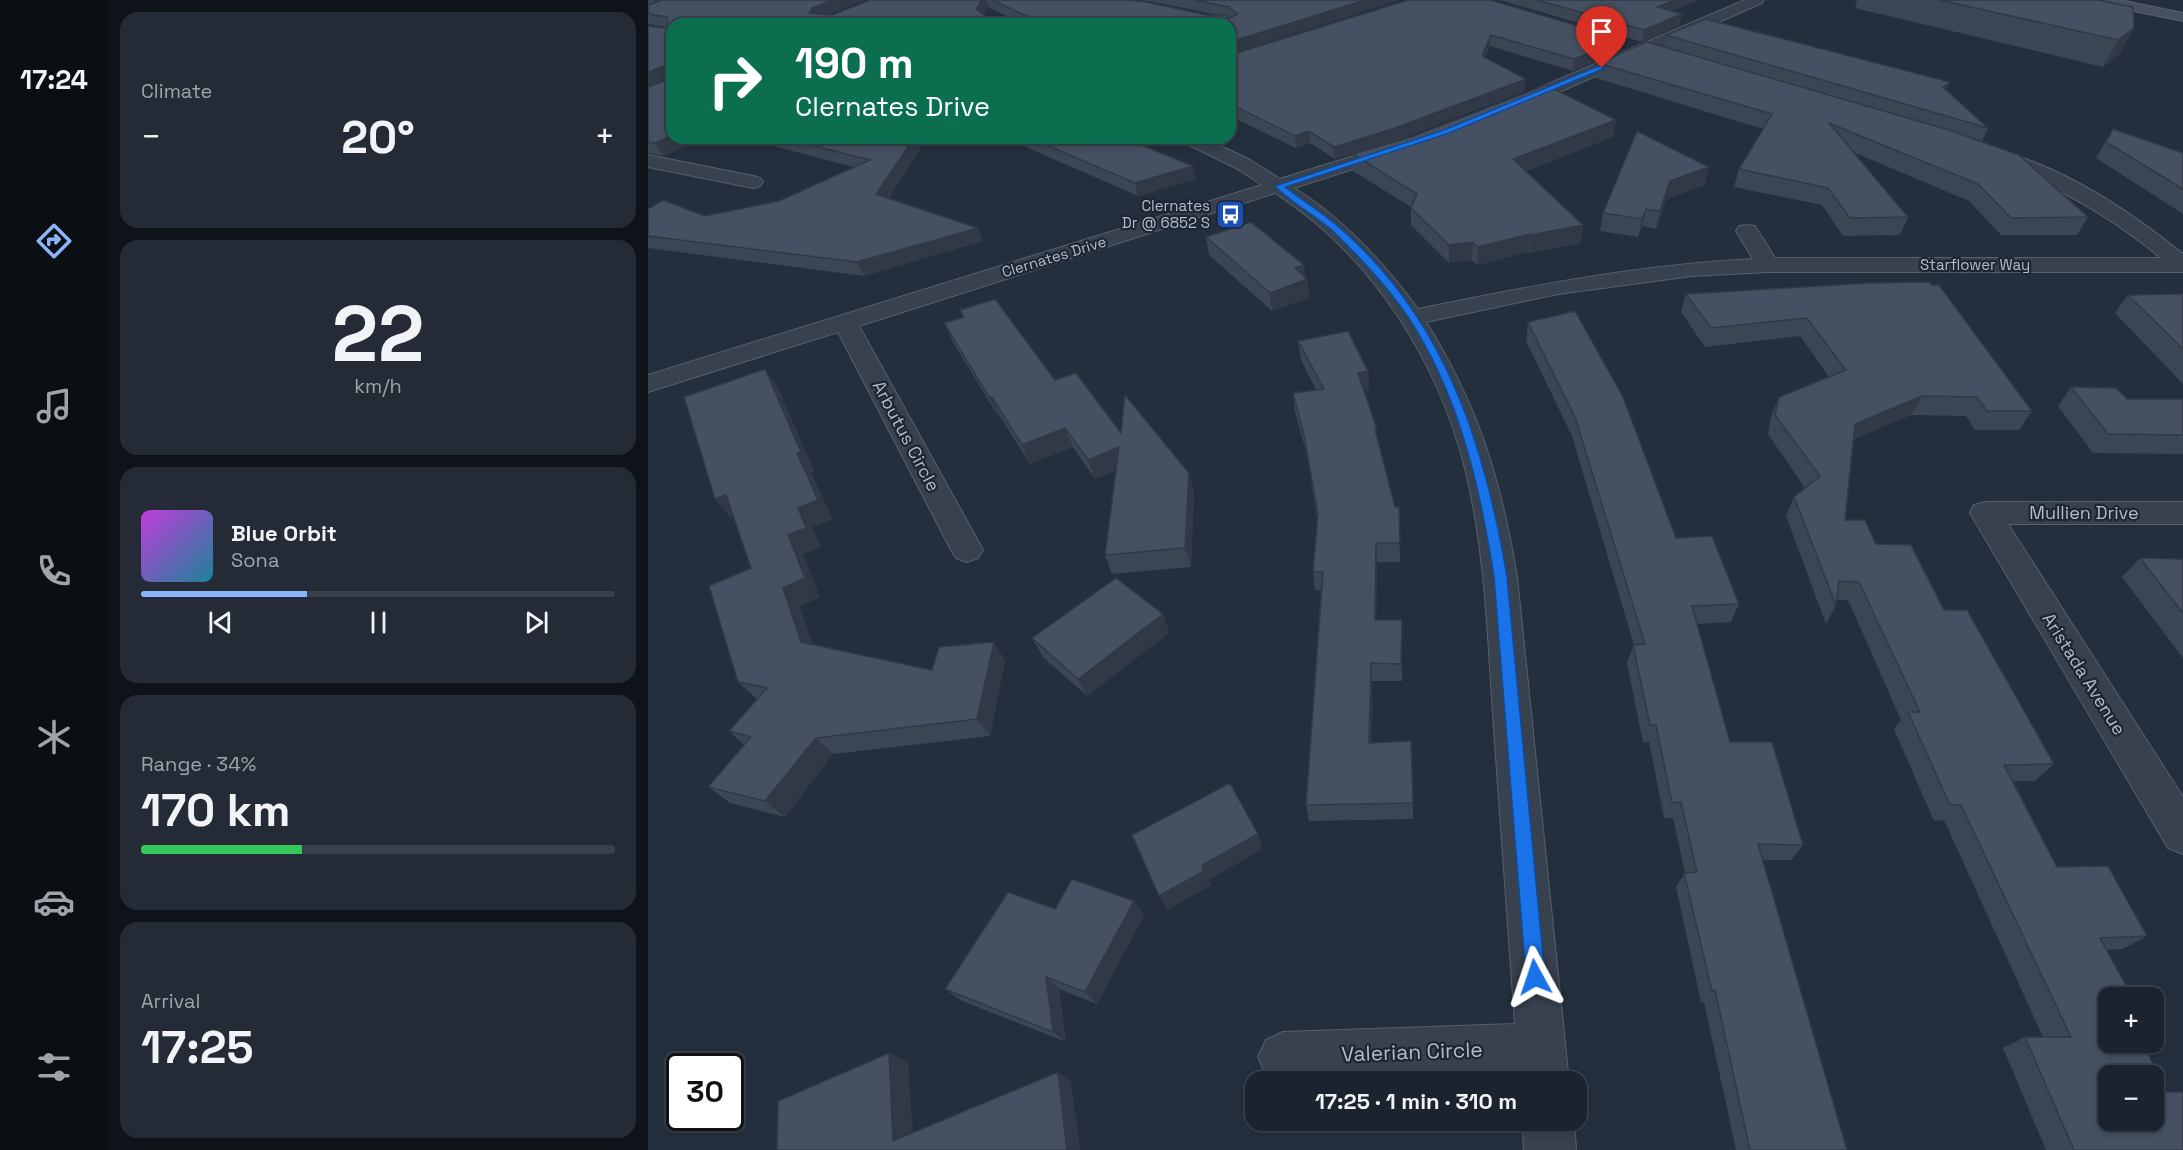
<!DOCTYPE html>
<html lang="en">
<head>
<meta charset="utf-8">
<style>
	:root { --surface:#1b232e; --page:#242b36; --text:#f1f3f6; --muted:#a0a4aa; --line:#39404a; --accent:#8ab4f8 }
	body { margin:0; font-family:"Space Grotesk",sans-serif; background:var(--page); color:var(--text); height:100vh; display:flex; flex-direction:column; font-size:22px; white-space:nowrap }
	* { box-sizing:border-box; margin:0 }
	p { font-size:20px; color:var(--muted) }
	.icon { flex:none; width:33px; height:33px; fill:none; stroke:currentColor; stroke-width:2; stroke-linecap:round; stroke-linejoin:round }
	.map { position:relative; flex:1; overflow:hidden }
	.details { display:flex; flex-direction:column; gap:12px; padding:12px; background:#0f1319; width:540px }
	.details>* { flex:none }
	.top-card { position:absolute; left:18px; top:18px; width:570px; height:126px; border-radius:18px; box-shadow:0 3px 9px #0003,0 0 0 2px var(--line); background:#0b6e4f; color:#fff; overflow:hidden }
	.controls { position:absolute; left:1450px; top:987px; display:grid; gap:12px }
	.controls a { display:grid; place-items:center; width:66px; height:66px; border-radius:12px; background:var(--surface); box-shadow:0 3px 9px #0003,0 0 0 2px var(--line); font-size:30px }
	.speed { position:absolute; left:18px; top:1053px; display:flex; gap:12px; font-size:30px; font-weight:700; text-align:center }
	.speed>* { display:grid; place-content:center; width:78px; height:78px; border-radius:50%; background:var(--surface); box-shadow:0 3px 9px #0003,0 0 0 2px var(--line); line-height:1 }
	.speed .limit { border:3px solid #111; border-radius:9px; background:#fff; color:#111 }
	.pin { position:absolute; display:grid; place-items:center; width:51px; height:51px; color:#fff; margin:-62px -26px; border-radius:50% 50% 50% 0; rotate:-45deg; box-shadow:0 0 6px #0007 }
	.pin .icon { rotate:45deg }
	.me { position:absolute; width:66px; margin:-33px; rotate:355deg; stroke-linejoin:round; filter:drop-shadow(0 0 4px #0008) }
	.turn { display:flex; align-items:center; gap:21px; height:126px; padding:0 30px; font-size:27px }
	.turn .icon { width:78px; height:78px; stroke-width:2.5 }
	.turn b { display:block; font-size:42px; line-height:51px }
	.big { font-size:45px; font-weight:700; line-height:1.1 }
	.details .card { flex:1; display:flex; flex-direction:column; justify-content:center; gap:9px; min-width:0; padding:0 21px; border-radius:18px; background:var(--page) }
	.details .dial { align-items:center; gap:0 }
	.dial b { font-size:78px; line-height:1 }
	.song { display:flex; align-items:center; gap:18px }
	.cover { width:72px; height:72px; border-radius:9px; background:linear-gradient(135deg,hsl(290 70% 55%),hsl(190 70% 35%)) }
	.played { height:6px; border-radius:3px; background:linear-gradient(90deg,var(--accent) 35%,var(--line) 35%) }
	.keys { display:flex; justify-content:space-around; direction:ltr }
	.heat { display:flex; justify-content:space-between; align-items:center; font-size:33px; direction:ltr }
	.charge { height:9px; border-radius:4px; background:linear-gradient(90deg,#34c759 34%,var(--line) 0) }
	.trip { position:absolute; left:597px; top:1071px; width:342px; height:60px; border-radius:18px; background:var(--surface); box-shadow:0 3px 9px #0003,0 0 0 2px var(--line); font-weight:700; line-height:60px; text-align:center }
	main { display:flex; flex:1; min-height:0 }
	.dock { display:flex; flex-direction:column; width:108px; justify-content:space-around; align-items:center; background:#0b0e12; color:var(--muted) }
	.dock .icon { width:42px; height:42px }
	.dock .selected { color:var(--accent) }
	.dock b { font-size:27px; color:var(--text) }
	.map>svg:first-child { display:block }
</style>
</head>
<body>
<main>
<nav class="dock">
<b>17:24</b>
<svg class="icon selected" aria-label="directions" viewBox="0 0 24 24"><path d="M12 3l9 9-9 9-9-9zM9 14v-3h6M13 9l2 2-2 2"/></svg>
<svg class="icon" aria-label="music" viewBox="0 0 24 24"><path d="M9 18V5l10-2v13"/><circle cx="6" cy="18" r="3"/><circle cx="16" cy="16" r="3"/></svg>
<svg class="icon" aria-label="phone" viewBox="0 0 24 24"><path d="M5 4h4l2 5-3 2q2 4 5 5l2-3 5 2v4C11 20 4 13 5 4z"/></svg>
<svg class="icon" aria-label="climate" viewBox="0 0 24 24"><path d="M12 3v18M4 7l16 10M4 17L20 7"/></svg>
<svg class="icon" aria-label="car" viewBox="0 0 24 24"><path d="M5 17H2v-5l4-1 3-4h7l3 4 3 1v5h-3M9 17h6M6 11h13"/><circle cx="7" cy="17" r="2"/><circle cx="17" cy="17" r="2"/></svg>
<svg class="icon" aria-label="filters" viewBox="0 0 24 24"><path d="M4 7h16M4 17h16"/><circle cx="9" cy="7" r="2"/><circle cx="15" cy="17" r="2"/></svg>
</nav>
<section class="details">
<div class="card"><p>Climate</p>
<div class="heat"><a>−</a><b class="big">20°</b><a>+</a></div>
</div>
<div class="card dial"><b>22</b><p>km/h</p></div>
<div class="card">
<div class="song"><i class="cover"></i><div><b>Blue Orbit</b><p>Sona</p></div></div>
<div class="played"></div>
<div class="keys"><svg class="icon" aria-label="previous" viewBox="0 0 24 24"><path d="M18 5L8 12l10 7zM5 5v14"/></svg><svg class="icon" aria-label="pause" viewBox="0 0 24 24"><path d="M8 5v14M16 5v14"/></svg><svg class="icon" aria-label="next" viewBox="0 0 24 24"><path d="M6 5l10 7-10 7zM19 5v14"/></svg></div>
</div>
<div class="card"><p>Range · 34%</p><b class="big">170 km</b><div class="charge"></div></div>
<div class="card"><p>Arrival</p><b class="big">17:25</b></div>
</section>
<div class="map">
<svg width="1535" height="1150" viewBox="0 0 1535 1150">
	<rect width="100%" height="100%" fill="#242f3e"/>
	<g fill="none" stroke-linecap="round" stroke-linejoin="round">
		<defs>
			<path id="street" d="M 1097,0 L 1116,0 L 1114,3 L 870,110 L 858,110 L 855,106 L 858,102 Z
				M 532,138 L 556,138 L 602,160 L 632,179 L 741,145 L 755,145 L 757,149 L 755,153 L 646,188 C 695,218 736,263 770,309 C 882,286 990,265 1105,259 L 1088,231 L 1091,226 L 1099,225 L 1107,226 L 1127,258 L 1513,258 C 1462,215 1405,184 1342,160 L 1340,156 L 1342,152 L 1349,150 C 1415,167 1482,211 1535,254 L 1535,272 L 1120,272 L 1044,276 L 910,294 L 778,322 C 830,405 853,480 869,577 L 921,1082 L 871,1082 L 870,1072 L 635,1082 L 618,1074 L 610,1057 L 618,1040 L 635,1032 L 867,1024 C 860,925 853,827 846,729 C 840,643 838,556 818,472 C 791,362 724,255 627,193 L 211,326 L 335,550 L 330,558 L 319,562 L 308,558 L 303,550 L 190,332 L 0,392 L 0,375 L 614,185 L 588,168 L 535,142 Z
				M 0,155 L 105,176 L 112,178 L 115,182 L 112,186 L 105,188 L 0,167 Z
				M 1337,502 L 1535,502 L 1535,524 L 1360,524 L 1535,797 L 1535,854 L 1520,848 L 1322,513 L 1326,505 Z
				M 874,1120 L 926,1120 L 928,1150 L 876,1150 Z"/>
			<path id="secondary" d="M 1444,0 L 1472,0 L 1535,13 L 1535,21 L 1451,4 Z"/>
		</defs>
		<!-- street casing -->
		<use href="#street" stroke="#565f6c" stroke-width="2"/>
		<!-- secondary casing -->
		<use href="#secondary" stroke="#565f6c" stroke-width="2"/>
		<!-- street -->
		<use href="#street" fill="#38414e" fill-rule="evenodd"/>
		<!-- secondary -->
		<use href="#secondary" fill="#465061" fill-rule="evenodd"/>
	</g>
	<!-- wall -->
	<path fill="#3b4654" d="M 0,0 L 216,0 L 179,15 L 184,15 L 222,0 L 478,0 L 559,15 L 570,15 L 501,1 L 485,0 L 751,0 L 582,54 L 582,24 L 376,24 L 340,7 L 24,24 L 24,138 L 78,138 L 69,142 L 52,139 L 16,156 L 0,153 L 0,87 L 19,80 L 0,87 L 17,28 L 19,27 L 0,24 Z
		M 760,0 L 973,50 L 925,71 L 842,46 L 837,58 L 877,91 L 747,141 L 687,159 L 662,143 L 648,148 L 582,116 L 582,55 Z
		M 852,0 L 1051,0 L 1023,11 L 1032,25 L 994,42 Z
		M 1209,0 L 1450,0 L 1485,7 L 1471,55 L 1455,67 L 1207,8 Z
		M 1018,35 L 1298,90 L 1340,128 L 1334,141 L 1440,217 L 1429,235 L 1353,235 L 1321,201 L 1205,152 L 1260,217 L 1252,235 L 1195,236 L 1174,205 L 1086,187 L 1091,169 L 1115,129 L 948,78 L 950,63 L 1016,47 Z
		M 968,120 L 965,137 L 878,171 L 933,243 L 881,253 L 880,252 L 829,265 L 824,260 L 801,263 L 763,225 L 763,207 L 705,171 L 705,154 L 763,137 Z
		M 1465,129 L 1535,153 L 1535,214 L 1448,158 Z
		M 87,138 L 279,138 L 241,198 L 335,241 L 216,276 L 0,248 L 0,209 L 57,216 L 131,201 L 206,167 L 117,144 Z
		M 357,138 L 476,138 L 548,179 L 490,196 Z
		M 1057,185 L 1018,199 L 1008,229 L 994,226 L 990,237 L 952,231 L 955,213 Z
		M 558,237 L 657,277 L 659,279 L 661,298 L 624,311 L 561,255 Z
		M 1221,283 L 1384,411 L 1371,430 L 1327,430 L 1318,416 L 1263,415 L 1206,439 L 1197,520 L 1228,544 L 1296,610 L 1406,764 L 1387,781 L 1365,781 L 1409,867 L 1499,936 L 1475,949 L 1458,950 L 1481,991 L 1470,996 L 1535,1150 L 1398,1150 L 1355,1048 L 1377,1037 L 1395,1037 L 1296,820 L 1286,821 L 1246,729 L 1253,720 L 1200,600 L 1189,600 L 1188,605 L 1178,624 L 1138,516 L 1146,497 L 1157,488 L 1120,434 L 1123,416 L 1131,397 L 1181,377 L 1152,336 L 1057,347 L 1033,312 L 1038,294 Z
		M 1535,294 L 1535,384 L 1467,313 L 1480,295 Z
		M 312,310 L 407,380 L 473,433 L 541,473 L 546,492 L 543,567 L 464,574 L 457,555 L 468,470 L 447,479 L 425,447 L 382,464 L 352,416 L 350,416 L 305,342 L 296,323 L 315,317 Z
		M 880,322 L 1028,538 L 1091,604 L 1083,622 L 1049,624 L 1082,742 L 1155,845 L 1143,860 L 1114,860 L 1199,1150 L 1088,1150 L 1056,1002 L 1053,1002 L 1028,887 L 1037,873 L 1025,818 L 1016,818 L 1001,742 L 995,742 L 979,663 L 986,645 L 924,436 L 878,341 Z
		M 650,341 L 720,371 L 721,390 L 716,391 L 747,507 L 751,507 L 752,562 L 729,562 L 728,620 L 754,620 L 754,681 L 724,681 L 723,743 L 765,803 L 765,819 L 661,821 L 658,805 L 673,590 L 667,590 L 665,572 L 669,518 L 659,455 L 647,412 L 645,393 L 668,390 L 653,360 Z
		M 117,369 L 130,388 L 166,471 L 163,472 L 184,519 L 164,527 L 173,547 L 155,554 L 172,597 L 151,606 L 164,644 L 284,670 L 357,660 L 342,736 L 185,754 L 137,817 L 82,803 L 60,787 L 96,745 L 81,731 L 109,699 L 90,682 L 103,568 L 86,517 L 83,518 L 67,499 Z
		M 1423,387 L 1479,399 L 1535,399 L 1535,454 L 1445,453 L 1410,406 Z
		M 1492,558 L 1535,559 L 1535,658 L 1474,577 Z
		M 515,614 L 521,633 L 439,696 L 395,657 L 384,638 Z
		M 407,909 L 496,915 L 449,1004 L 411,989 L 418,1042 L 314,1001 L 297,989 Z"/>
	<!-- shaded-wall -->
	<path fill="#303945" d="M 185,0 L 216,0 L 169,19 L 161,13 L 164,8 Z
		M 334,0 L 338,0 L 340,7 L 332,19 L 328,9 Z
		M 717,0 L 751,0 L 582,54 L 582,42 Z
		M 1027,0 L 1051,0 L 1007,18 L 1009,7 Z
		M 1034,14 L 1032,25 L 994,42 L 996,30 Z
		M 1486,28 L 1471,55 L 1455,67 L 1470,40 Z
		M 843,35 L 842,46 L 833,68 L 834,56 Z
		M 975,39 L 973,50 L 925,71 L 926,59 Z
		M 16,66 L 23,78 L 0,87 L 0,72 Z
		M 878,79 L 877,91 L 747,141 L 687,159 L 686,147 Z
		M 1302,82 L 1296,96 L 1295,87 Z
		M 968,120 L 965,137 L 864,176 L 865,159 Z
		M 661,131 L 662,143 L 648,148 L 647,136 Z
		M 24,135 L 24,138 L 52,139 L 16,156 L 7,143 Z
		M 67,138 L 78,138 L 69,142 Z
		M 266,138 L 279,138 L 235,208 L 228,194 Z
		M 545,166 L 548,179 L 490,196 L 487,183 Z
		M 1061,167 L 1057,185 L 1018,199 L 1008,229 L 1012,211 L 1022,181 Z
		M 998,209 L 994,226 L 990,237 L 994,219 Z
		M 935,225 L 933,243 L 881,253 L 883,235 Z
		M 330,228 L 335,241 L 216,276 L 209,262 Z
		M 882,234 L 880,252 L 829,265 L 830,247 Z
		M 825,242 L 824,260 L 801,263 L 801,245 Z
		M 656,265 L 658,280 L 659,279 L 661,298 L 624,311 L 622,293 L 647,268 Z
		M 117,369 L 130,388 L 166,471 L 163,472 L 184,519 L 164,527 L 173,547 L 155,554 L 172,597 L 151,606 L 169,660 L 153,642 L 135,588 L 140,535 L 150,508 L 149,453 Z
		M 720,371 L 721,390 L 711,392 L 710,373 Z
		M 1274,396 L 1263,415 L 1198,443 L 1207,424 Z
		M 341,397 L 344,397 L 352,416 L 350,416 Z
		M 417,428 L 425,447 L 382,464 L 374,445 Z
		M 471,447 L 477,466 L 447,479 L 440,460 Z
		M 541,473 L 546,492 L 543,567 L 537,548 Z
		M 78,495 L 94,514 L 83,518 L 67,499 Z
		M 728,543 L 729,562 L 728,638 L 727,620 Z
		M 515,614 L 521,633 L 439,696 L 430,679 Z
		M 346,642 L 357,660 L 342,736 L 329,719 Z
		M 723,663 L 724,681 L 722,760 L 721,743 Z
		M 168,738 L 185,754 L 137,817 L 117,801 Z
		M 610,834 L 615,849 L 561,880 L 563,885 L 519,910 L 511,896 L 554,865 Z
		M 486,901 L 496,915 L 449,1004 L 437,992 Z
		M 398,977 L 411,989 L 418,1042 L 405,1032 Z
		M 241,1053 L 260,1062 L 266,1148 L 245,1141 Z
		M 410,1072 L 423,1081 L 432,1150 L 419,1150 Z"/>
	<!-- building -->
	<path fill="#455162" stroke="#303945" stroke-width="1.5" fill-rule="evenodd" d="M 6,0 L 185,0 L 164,8 L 161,13 L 184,15 L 222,0 L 334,0 L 328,9 L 348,24 L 24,24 L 24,135 L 7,143 L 0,142 L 0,87 L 19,80 L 19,68 L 16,66 L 0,72 L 0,26 L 17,28 L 20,26 L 19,17 L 0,14 L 0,5 L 12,1 Z
		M 344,0 L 478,0 L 498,2 L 559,15 L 578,15 L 580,19 L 590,14 L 581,7 L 547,0 L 717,0 L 582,42 L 582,24 L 396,24 Z
		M 760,0 L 842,0 L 975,39 L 926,59 L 843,35 L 834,56 L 878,79 L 747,128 L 686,147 L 661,131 L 647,136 L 582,104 L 582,55 Z
		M 889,0 L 1027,0 L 1009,7 L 1034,14 L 996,30 Z
		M 1292,0 L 1450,0 L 1485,7 L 1486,28 L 1470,40 Z
		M 1058,19 L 1302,82 L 1295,87 L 1340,128 L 1018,35 Z
		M 999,42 L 1301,130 L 1371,155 L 1440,217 L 1363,218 L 1330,184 L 1181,123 L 1260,217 L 1202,218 L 1180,188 L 1091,169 L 1124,114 L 950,63 Z
		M 898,85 L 968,120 L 865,159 L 935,225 L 883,235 L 882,234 L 830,247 L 825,242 L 801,245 L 763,208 L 769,194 L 705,154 L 763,137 Z
		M 1465,129 L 1535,153 L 1535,189 L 1458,142 Z
		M 989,131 L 1061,167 L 1022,181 L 1012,211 L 998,209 L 994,219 L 955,213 Z
		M 135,138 L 266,138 L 228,194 L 330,228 L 209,262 L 0,236 L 0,209 L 15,200 L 57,216 L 131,201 L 222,160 Z
		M 382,138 L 476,138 L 545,166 L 487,183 Z
		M 603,222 L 656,265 L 647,268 L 659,279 L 622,293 L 558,237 Z
		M 1281,282 L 1284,285 L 1291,285 L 1384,411 L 1339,411 L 1329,397 L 1274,396 L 1207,424 L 1197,520 L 1217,520 L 1228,544 L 1263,545 L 1296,610 L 1319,610 L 1406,764 L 1356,765 L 1409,867 L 1460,866 L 1499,936 L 1452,938 L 1481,991 L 1468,991 L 1471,998 L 1461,998 L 1461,1042 L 1494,1042 L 1519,1092 L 1535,1092 L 1535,1150 L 1426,1150 L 1377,1037 L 1423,1037 L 1313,805 L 1302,805 L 1260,712 L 1272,712 L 1211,582 L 1191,581 L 1188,605 L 1146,497 L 1172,476 L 1127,415 L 1131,397 L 1198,370 L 1159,318 L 1063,328 L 1038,294 L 1221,283 ZM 1461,1076 L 1506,1076 L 1506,1120 L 1461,1120 Z
		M 1535,294 L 1535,349 L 1480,295 Z
		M 347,299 L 407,380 L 428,373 L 473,433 L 477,395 L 541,473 L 537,548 L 457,555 L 471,447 L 440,460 L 417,428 L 374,445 L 344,397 L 341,397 L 296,323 L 316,317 L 312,310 Z
		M 927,311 L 975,397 L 1028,538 L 1064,536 L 1091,604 L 1044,606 L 1082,742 L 1124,742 L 1155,845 L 1110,844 L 1199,1150 L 1102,1150 L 1067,990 L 1064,991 L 1036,873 L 1049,872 L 1033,802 L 1024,803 L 1008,725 L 1002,725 L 985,645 L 997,644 L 927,417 L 880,322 Z
		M 700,331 L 720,371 L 710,373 L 729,429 L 727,429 L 747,507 L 751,507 L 752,543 L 728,543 L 727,620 L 754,620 L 753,664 L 723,663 L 721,743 L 763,741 L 765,803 L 658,805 L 675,572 L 665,572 L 670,514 L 656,435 L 645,393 L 676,389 L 650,341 Z
		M 117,369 L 153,452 L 149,453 L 170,500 L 150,508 L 158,528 L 140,535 L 157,578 L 135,588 L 153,642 L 284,670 L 291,647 L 346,642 L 329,719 L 168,738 L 117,801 L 60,787 L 103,737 L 81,731 L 119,688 L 90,682 L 61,586 L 103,568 L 78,495 L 67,499 L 36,397 Z
		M 1423,387 L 1468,388 L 1479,399 L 1535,399 L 1535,435 L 1460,434 Z
		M 1492,558 L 1535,559 L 1535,613 Z
		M 468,578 L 515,614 L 430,679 L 384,638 Z
		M 582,783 L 610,834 L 554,865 L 556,871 L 511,896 L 484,835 Z
		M 424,879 L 486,901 L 437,992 L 398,977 L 405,1032 L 297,989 L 360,892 L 407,909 Z
		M 241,1053 L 245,1141 L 410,1072 L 419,1150 L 129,1150 L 130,1101 Z"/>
	<!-- route -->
	<path fill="#1a73e8" stroke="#114b97" stroke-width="1.5" d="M 951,66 L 957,68 L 801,133 L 637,187 C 655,201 675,213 692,228 C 797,319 837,445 859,577 L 897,977 L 894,983 L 887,986 L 881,983 L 878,977 L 846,577 C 832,487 811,394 760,317 C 740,287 714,260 688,234 C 670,216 645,205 627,186 L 796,130 Z"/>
	<!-- icons -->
	<defs>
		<symbol id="bus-square" viewBox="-11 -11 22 22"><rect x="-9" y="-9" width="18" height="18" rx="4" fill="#1a4fb4" stroke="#1d2633"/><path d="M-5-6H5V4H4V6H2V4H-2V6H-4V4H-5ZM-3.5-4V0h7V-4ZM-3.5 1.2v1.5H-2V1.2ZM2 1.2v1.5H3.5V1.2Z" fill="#fff"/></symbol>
	</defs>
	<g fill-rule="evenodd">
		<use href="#bus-square" x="566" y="198" width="33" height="33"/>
	</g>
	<g text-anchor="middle" stroke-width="4.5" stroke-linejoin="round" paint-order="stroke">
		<!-- far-poi labels -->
		<g font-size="15" fill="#b4bcc9" stroke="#1d2633" text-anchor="end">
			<text x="562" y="211">Clernates<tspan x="562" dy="17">Dr @ 6852 S</tspan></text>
		</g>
		<!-- far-street labels -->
		<g font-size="15" fill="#b4bcc9" stroke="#1d2633">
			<text transform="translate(406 257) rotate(-17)" y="5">Clernates Drive</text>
			<text x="1327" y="270">Starflower Way</text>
		</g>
		<!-- street labels -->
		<g font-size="18" fill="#b4bcc9" stroke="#1d2633">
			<text transform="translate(258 436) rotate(62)" y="6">Arbutus Circle</text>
			<text x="1436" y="519">Mullien Drive</text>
			<text transform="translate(1436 674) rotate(58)" y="6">Aristada Avenue</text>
		</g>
		<!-- near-street labels -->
		<g font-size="21" fill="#b4bcc9" stroke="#1d2633">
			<text transform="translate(764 1052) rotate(-2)" y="7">Valerian Circle</text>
		</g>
	</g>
</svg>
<div class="controls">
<a>+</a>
<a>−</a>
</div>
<div class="speed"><div class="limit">30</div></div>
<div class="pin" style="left:954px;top:68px;background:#d93025"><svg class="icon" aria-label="arrive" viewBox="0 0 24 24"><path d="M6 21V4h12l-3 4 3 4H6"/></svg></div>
<svg class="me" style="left:887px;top:977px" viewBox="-20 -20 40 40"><path d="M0-17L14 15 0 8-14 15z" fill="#1a73e8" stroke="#fff" stroke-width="4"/></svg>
<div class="trip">17:25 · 1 min · 310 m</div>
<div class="top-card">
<div class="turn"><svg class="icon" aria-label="right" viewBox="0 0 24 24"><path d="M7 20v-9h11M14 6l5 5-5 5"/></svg><div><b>190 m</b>Clernates Drive</div></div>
</div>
</div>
</main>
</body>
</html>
